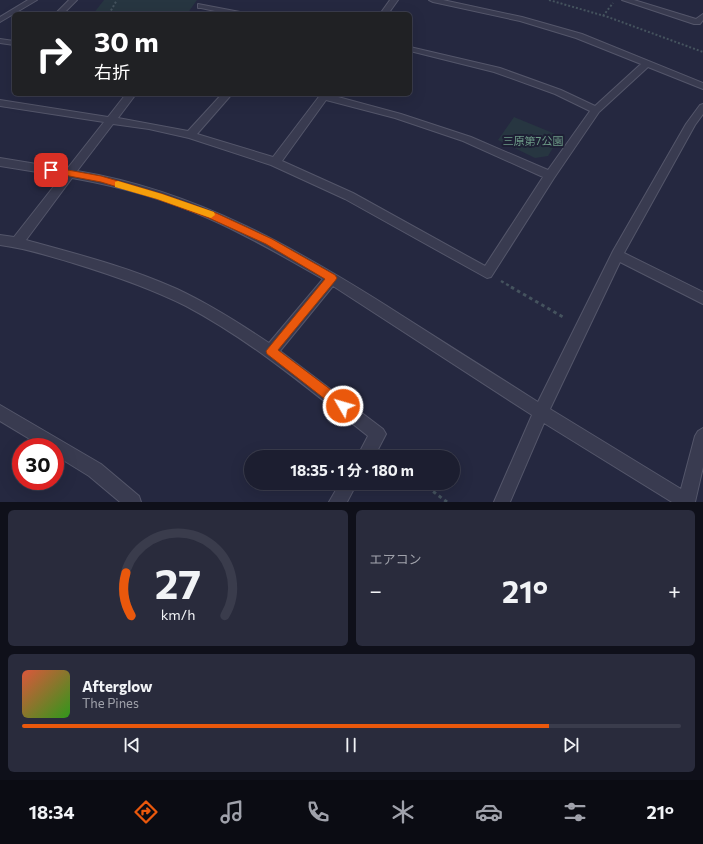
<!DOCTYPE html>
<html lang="ja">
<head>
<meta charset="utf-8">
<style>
	:root { --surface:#1c1e30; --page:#292b3c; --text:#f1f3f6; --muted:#a0a2ab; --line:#3a3c4c; --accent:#ea580c }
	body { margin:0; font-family:Commissioner,"Noto Sans JP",sans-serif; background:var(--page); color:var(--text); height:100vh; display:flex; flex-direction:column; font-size:15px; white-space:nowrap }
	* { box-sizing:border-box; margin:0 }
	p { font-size:13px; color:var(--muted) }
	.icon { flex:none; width:22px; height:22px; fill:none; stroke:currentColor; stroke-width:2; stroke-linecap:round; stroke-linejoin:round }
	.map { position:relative; height:502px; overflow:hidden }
	.drawer { display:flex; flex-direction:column; gap:8px; padding:8px; background:#0f101a; flex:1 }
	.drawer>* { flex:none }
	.top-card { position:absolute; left:12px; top:12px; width:400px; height:84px; border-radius:6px; box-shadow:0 4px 16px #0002,0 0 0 1px var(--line); background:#202124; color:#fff; overflow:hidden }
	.speed { position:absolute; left:12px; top:438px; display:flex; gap:8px; font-size:20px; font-weight:700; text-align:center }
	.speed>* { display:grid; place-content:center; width:52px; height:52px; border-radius:50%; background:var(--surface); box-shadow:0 4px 16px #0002,0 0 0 1px var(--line); line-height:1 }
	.speed .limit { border:6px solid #d22; background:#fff; color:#111 }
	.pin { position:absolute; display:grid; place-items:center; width:34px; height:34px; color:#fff; margin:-17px; border-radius:8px; box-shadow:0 2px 6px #0006 }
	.me { position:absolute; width:44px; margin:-22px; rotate:308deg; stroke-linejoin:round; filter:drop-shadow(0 0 3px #0008) }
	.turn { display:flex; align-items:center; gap:14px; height:84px; padding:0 16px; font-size:18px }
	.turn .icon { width:52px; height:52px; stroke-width:2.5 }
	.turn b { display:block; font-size:28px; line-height:34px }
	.big { font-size:30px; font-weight:700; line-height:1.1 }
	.drawer .widget { flex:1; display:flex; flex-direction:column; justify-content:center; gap:6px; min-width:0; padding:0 14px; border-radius:6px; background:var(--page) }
	.drawer .dial { align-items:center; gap:0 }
	.dial svg { height:104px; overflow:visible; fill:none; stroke:var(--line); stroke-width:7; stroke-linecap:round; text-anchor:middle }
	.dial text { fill:var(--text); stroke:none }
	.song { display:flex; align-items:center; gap:12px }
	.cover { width:48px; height:48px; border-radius:6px; background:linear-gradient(135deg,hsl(10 70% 55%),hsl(110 70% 35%)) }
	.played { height:4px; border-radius:2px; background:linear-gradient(90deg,var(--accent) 80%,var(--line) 80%) }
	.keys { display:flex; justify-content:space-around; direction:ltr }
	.heat { display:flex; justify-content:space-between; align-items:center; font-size:22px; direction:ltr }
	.drawer .tiles { flex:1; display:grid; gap:8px; grid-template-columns:1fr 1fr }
	.widget:last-child { grid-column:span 2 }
	.trip { position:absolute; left:244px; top:450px; width:216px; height:40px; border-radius:20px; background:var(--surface); box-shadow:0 4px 16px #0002,0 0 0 1px var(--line); font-weight:700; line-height:40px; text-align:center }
	.tab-bar { display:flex; height:64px; justify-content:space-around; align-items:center; background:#0b0c13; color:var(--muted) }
	.tab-bar .icon { width:28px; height:28px }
	.tab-bar .selected { color:var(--accent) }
	.tab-bar b { font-size:18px; color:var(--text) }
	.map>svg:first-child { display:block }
</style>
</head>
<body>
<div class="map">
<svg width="703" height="502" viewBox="0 0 703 502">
	<rect width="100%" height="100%" fill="#252840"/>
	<!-- green -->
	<path fill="#273641" d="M 104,0 L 197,0 L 187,14 L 93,14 Z
		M 514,117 L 560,136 L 548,156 L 535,158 L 498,140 Z"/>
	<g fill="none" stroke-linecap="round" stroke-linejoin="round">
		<defs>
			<path id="minor" d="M 28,0 L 37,0 L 0,22 L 0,17 Z
				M 69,0 L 77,0 L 63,14 L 55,14 Z
				M 390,0 L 398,0 L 388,14 L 380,14 Z
				M 429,0 L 443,0 L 522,17 L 582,34 L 703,83 L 703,89 L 648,67 L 599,112 L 554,178 L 491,277 L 487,278 L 345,199 L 271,165 L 189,138 L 149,129 L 113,124 L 77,171 C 198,191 299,250 401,315 C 446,344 492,373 538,402 L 613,251 L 686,124 L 700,105 L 703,104 L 703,114 L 695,125 L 624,253 L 703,292 L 703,304 L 620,262 L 550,409 L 681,489 L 695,436 L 698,431 L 703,428 L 703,467 L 695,502 L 672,502 L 544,423 L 510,502 L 494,502 L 532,415 L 333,286 L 280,351 L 383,429 L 386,434 L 374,457 L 357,457 L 368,436 C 310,390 252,341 186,306 C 150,288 112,275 73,263 C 49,256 25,248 0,245 L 0,235 L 14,237 L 62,176 L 0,166 L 0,158 L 67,169 L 104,122 L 0,106 L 0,100 L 108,117 L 126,94 L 136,94 L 118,118 L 188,131 L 222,94 L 232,94 L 197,134 L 273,157 L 321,94 L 327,94 L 401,114 L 471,137 L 548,170 L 590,111 L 555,94 L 494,72 L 410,51 L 410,47 L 500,68 L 561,90 L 595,106 L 641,64 L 576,38 L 520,21 L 433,2 ZM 326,100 L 395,118 L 463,141 L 543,177 L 485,266 L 353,193 L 282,161 ZM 72,178 C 117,186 168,200 210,219 C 249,236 286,258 323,279 L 269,343 C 239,323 209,304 177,289 C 128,267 77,254 26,240 Z
				M 622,0 L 634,0 L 696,19 L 703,14 L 703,20 L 700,24 L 694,24 Z
				M 198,4 L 240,12 L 244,14 L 229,14 L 201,8 L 198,8 Z
				M 0,39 L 14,41 L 14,45 L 0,43 Z
				M 0,405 L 101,464 L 139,496 L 141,502 L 120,502 L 89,476 L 55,455 L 55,447 L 43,447 L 0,421 Z
				M 340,483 L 357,483 L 347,502 L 329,502 Z"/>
		</defs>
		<!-- minor casing -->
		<use href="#minor" stroke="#54566a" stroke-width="2"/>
		<!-- path-far2 -->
		<path stroke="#45535e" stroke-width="2" stroke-dasharray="2 2" stroke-linecap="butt" d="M 549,0 L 608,17 L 703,52
			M 109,14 L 117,0
			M 603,16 L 613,3"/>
		<!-- path-far1 -->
		<path stroke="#45535e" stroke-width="2.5" stroke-dasharray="3 3" stroke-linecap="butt" d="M 501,281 L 513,288"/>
		<!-- path -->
		<path stroke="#45535e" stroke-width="3" stroke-dasharray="3.5 3.5" stroke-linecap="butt" d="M 511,287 L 563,317
			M 422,483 L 447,502"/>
		<!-- minor -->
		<use href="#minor" fill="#393b50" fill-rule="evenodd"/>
	</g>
	<!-- route -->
	<path fill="#ea580c" stroke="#983908" d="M 51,167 L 101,176 L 162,194 L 216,213 L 272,239 L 335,275 L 337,278 L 335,281 L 278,350 L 347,402 L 348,406 L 347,410 L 343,412 L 339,410 L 267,354 L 266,351 L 325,279 L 266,244 L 209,218 L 157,199 L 101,182 L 48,172 L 47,170 Z"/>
	<!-- slow -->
	<path fill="#f59e0b" d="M 118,181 L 162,194 L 214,212 L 215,215 L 211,218 L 157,199 L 115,187 L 115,182 Z"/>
	<g text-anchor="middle" stroke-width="4" stroke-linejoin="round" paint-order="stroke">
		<!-- park labels -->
		<g font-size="11" fill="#6d9b87" stroke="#1e2035">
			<text x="533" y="145">三原第7公園</text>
		</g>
	</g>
</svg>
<div class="speed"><div class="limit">30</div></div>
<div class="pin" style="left:51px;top:170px;background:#d93025"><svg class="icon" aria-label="arrive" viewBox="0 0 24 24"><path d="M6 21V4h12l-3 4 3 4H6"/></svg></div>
<svg class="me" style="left:343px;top:406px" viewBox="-20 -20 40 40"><circle r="17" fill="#ea580c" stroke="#fff" stroke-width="3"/><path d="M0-11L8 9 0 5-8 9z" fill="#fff"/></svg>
<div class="trip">18:35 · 1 分 · 180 m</div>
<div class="top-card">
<div class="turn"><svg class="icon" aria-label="right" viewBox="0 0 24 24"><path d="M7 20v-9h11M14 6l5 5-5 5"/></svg><div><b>30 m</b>右折</div></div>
</div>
</div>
<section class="drawer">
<div class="tiles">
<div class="widget dial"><svg viewBox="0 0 100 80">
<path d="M14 69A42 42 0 1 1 86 69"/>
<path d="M14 69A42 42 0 0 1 10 36" stroke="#ea580c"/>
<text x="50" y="56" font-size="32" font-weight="700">27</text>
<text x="50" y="72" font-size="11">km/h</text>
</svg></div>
<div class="widget"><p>エアコン</p>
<div class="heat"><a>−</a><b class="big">21°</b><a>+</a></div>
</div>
<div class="widget">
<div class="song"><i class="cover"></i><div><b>Afterglow</b><p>The Pines</p></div></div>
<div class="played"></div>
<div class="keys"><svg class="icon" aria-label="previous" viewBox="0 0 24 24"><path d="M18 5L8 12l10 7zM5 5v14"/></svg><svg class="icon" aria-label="pause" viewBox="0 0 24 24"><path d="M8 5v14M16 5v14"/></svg><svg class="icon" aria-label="next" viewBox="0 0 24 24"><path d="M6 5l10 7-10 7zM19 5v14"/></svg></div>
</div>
</div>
</section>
<nav class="tab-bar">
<b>18:34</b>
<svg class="icon selected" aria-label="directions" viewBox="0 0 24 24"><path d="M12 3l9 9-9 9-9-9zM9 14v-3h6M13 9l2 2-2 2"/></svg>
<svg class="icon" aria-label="music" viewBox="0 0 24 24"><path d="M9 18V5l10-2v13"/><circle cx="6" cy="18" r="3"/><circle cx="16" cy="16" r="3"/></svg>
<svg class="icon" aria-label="phone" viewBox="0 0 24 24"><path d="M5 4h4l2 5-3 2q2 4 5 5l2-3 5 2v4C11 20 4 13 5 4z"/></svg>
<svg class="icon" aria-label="climate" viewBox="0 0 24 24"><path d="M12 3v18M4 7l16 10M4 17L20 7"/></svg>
<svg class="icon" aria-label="car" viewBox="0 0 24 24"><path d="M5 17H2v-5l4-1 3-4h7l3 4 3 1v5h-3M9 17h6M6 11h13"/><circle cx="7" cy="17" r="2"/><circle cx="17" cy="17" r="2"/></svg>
<svg class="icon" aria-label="filters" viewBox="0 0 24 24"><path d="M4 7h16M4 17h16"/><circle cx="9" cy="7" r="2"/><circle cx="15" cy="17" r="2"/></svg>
<b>21°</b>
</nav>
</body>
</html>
